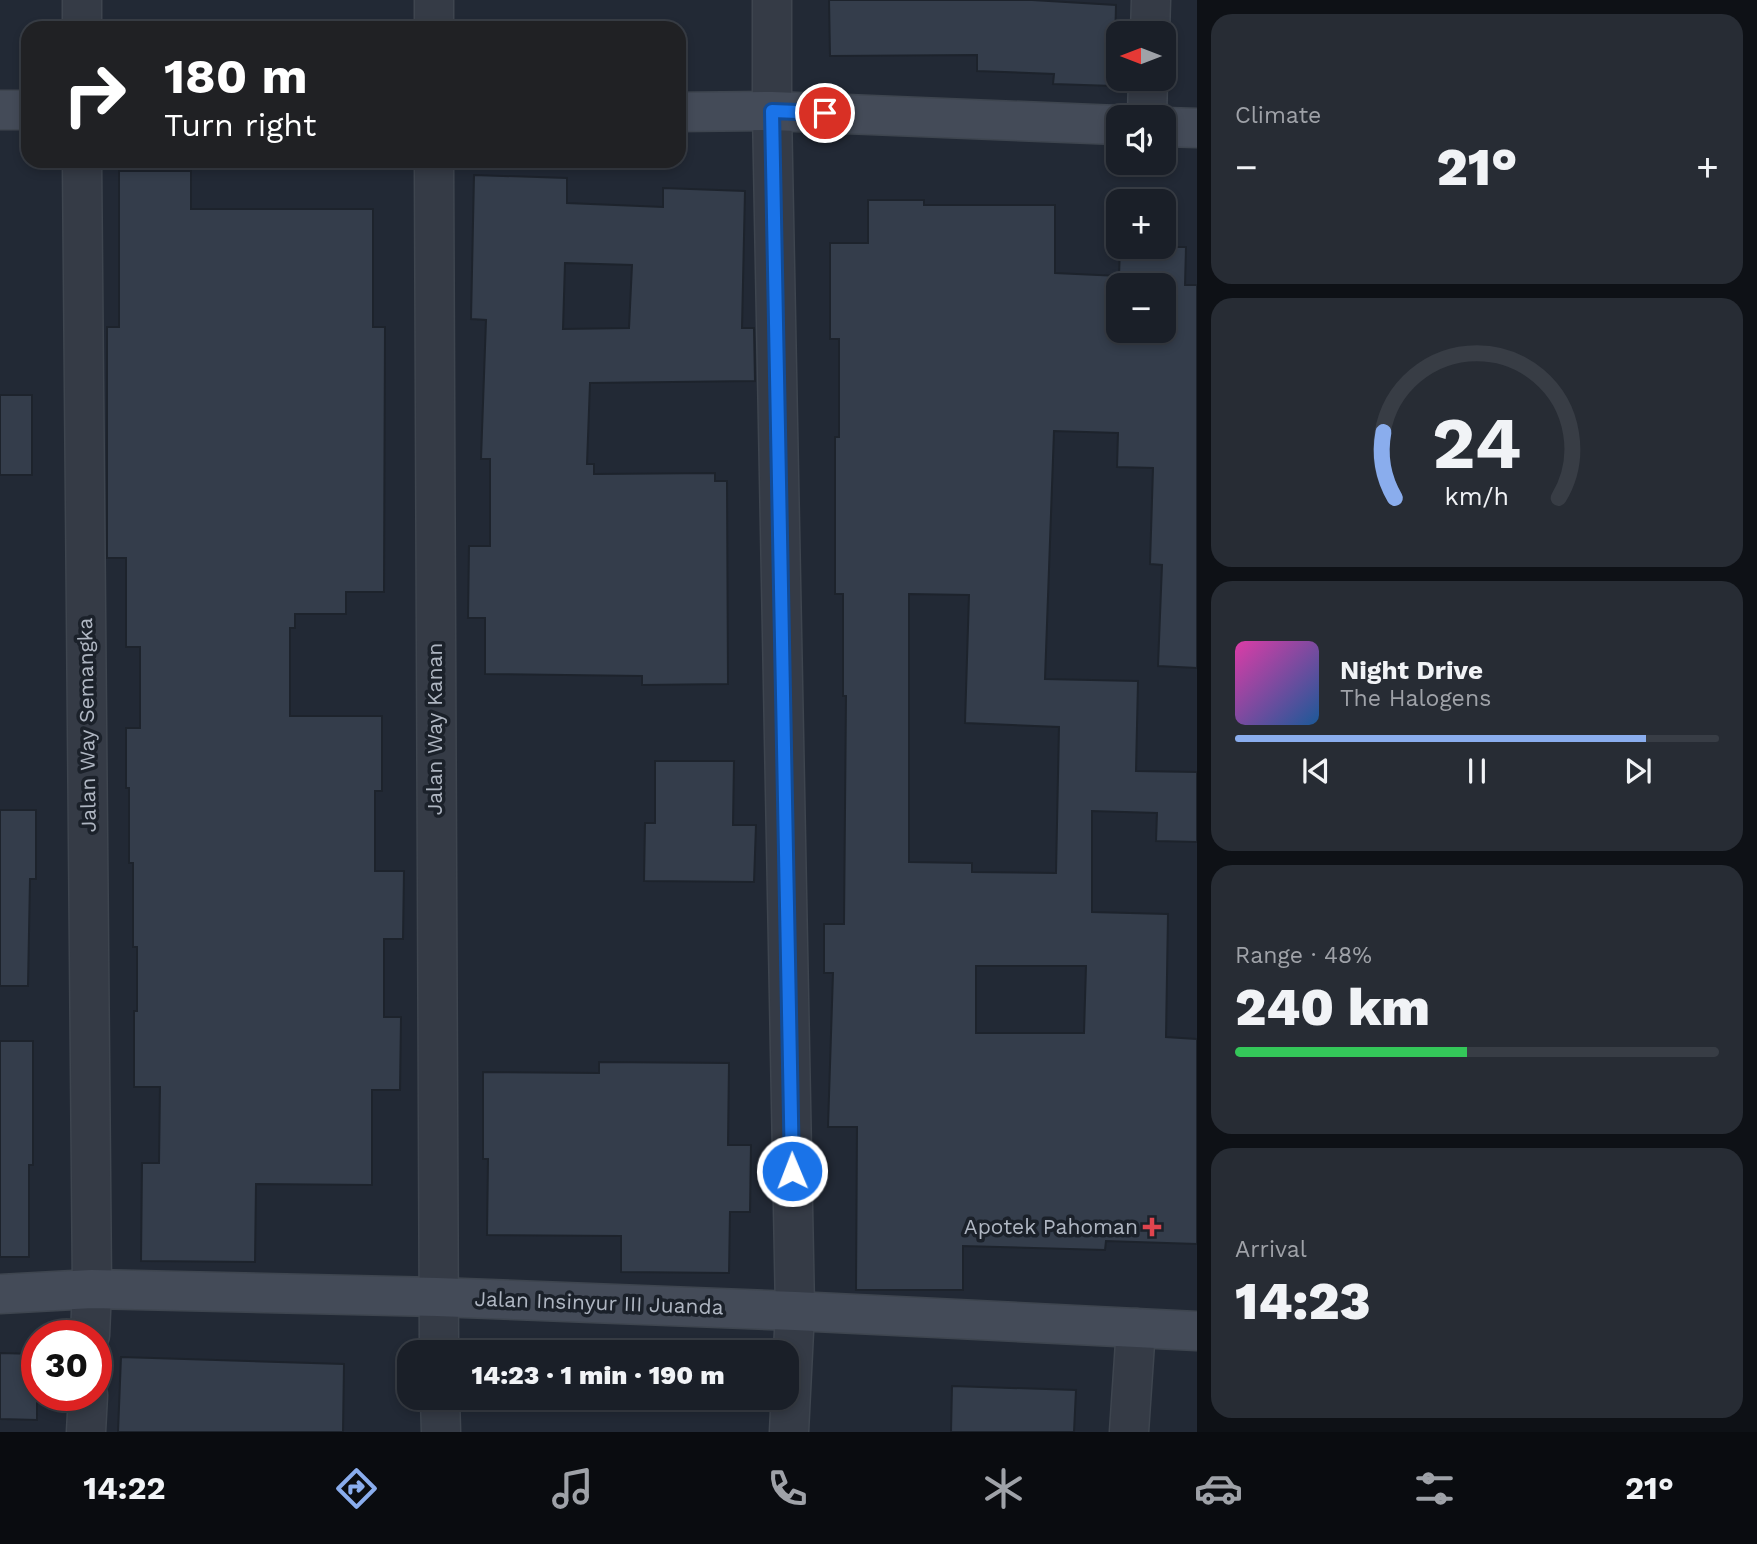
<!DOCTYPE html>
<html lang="en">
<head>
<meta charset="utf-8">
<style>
	:root { --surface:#1a1f28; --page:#272c34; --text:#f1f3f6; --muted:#9fa2a8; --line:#383d45; --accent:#8aaded }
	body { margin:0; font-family:"Work Sans",sans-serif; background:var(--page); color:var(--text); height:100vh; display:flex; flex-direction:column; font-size:26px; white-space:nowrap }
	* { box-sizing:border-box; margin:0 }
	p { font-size:23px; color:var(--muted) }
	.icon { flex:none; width:38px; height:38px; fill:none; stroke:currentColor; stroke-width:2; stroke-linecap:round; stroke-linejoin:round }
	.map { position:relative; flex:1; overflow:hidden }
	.sheet { display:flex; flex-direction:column; gap:14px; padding:14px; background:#0e1116; width:560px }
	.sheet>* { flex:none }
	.banner { position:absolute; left:21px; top:21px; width:665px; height:147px; border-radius:21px; box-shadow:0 4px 10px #0003,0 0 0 2px var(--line); background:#202124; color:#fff; overflow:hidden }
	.needle { width:46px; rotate:270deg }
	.tools { position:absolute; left:1106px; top:21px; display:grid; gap:14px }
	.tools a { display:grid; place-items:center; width:70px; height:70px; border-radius:14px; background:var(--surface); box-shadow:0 4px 10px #0003,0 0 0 2px var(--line); font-size:35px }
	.speed { position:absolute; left:21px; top:1320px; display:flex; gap:14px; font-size:35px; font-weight:700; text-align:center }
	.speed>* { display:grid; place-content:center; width:91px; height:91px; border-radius:50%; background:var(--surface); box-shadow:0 4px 10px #0003,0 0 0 2px var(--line); line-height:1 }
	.speed .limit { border:10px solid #d22; background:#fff; color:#111 }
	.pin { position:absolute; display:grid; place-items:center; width:60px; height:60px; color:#fff; margin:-30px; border:4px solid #fff; border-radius:50%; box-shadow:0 2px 7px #0007 }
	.me { position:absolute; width:77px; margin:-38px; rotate:359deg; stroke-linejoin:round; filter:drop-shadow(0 0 5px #0008) }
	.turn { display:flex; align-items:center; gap:24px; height:147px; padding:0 28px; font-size:32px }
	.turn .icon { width:91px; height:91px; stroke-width:2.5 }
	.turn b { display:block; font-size:49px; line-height:60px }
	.big { font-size:52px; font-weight:800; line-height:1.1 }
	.sheet .widget { flex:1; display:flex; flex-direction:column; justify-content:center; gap:10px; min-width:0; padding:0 24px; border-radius:21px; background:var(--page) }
	.sheet .dial { align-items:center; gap:0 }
	.dial svg { height:182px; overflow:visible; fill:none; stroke:var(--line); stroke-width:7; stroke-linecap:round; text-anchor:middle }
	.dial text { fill:var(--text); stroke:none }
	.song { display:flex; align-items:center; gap:21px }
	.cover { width:84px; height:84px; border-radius:10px; background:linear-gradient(135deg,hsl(320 70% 55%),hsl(210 70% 35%)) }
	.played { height:7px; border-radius:4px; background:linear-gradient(90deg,var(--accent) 85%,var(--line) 85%) }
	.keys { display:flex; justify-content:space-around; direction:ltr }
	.heat { display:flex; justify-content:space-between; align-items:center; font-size:38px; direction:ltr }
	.charge { height:10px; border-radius:5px; background:linear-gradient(90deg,#34c759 48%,var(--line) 0) }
	.trip { position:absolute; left:397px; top:1340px; width:402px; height:70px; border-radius:21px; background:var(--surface); box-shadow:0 4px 10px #0003,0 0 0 2px var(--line); font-weight:800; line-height:70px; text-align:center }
	.menu { display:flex; height:112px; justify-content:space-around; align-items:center; background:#0a0c10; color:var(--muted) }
	.menu .icon { width:49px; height:49px }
	.menu .on { color:var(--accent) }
	.menu b { font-size:32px; color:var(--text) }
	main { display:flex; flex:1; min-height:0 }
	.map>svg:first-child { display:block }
</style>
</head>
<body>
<main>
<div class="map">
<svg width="1197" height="1432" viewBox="0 0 1197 1432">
	<rect width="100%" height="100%" fill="#222935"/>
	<!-- building -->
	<path fill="#343d4b" stroke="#1d232c" stroke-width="2" fill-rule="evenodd" d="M 829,0 L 1032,0 L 1116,5 L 1114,86 L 1053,84 L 1054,74 L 977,71 L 977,55 L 830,56 Z
		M 119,171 L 191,171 L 191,209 L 373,209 L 373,327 L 385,327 L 384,592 L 346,592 L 346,614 L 295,614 L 295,628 L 290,628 L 290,716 L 382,716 L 382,791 L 375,791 L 375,871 L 404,871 L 403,939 L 384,939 L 384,1017 L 401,1017 L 400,1090 L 372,1090 L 372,1185 L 256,1184 L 255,1262 L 141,1261 L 142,1163 L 159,1163 L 160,1087 L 134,1087 L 134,1011 L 137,1011 L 137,947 L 133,947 L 133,863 L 129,863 L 129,788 L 126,788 L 126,728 L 140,728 L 140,647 L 126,647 L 126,558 L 107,558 L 107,327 L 119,327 Z
		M 474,175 L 567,178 L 567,203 L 663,207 L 663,188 L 745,191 L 742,328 L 754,328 L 755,381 L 590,383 L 587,464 L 594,464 L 594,474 L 715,473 L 715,481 L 727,481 L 728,684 L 642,685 L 642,676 L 485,674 L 485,618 L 468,618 L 469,546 L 490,546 L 490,459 L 481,459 L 486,320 L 471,319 ZM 565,263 L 632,265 L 629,328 L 563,329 Z
		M 868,200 L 924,200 L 924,205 L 1055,205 L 1055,273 L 1119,276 L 1120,247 L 1186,247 L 1185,285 L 1197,285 L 1197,668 L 1158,666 L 1162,565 L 1150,564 L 1153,468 L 1117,467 L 1118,433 L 1054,431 L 1045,679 L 1138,681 L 1136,771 L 1197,772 L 1197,842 L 1156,841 L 1157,813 L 1092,811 L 1092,912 L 1168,914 L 1166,1037 L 1197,1039 L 1197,1244 L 1106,1241 L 1105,1250 L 963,1246 L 963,1290 L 856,1290 L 857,1127 L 828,1127 L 833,973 L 824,973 L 824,924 L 844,924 L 846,696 L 843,696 L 843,594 L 835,594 L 835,437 L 839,437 L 839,339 L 830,339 L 830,243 L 868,243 ZM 1118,285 L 1164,285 L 1164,331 L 1118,331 ZM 909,594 L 969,595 L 965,723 L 1059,727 L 1056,873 L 972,872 L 972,863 L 909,862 ZM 976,966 L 1086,966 L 1084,1033 L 976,1033 Z
		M 0,395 L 32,395 L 32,475 L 0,475 Z
		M 655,761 L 734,761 L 733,825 L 756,825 L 754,882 L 644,881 L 645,823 L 655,823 Z
		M 0,810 L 36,810 L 36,879 L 30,879 L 28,986 L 0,986 Z
		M 0,1041 L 33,1041 L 33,1165 L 29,1165 L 29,1257 L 0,1257 Z
		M 599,1062 L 729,1063 L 728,1145 L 751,1145 L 750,1212 L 730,1212 L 729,1273 L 621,1272 L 621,1236 L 487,1235 L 488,1159 L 483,1159 L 483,1072 L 599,1073 Z
		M 0,1353 L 37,1354 L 37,1420 L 0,1419 Z
		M 121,1357 L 344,1364 L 343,1432 L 118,1432 Z
		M 952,1386 L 1076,1390 L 1074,1432 L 951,1432 Z"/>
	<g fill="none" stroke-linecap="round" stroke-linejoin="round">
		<defs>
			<path id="street" d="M 82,0 L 82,28
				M 434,0 L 434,28
				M 772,0 L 772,111 L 795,1311 L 789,1432
				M 1150,33 L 1151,0
				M 1147,117 L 1148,79
				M 82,161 L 92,1289 L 90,1335
				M 434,161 L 439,1353
				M 440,1398 L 441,1432
				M 86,1432 L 88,1395
				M 1129,1432 L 1136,1328"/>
			<path id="secondary" d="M 0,110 L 28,110
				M 679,112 L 772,111 L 1118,125
				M 1164,127 L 1197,128
				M 0,1294 L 92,1289 L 437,1297 L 795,1311 L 1197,1331"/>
		</defs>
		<!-- street casing -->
		<use href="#street" stroke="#3e454f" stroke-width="41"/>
		<!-- secondary casing -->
		<use href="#secondary" stroke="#3e454f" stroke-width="41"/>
		<!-- street -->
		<use href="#street" stroke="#353b46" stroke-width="38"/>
		<!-- secondary -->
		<use href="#secondary" stroke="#444b58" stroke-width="38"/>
	</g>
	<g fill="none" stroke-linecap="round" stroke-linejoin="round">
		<defs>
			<path id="route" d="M 792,1171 L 772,111 L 825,113"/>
		</defs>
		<!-- route casing -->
		<use href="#route" stroke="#114b97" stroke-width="18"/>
		<!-- route -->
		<use href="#route" stroke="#1a73e8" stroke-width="12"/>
	</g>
	<!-- markers -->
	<path fill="#e0444e" stroke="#1b212a" stroke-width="2.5" d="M1148.5 1216.5h7v7h7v7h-7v7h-7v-7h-7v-7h7z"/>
	<g text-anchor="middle" stroke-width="7" stroke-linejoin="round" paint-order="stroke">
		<!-- street labels -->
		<g font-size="21" fill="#afb6c2" stroke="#1b212a">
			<text transform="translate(87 725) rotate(-91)" y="7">Jalan Way Semangka</text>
			<text transform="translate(435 729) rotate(-90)" y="7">Jalan Way Kanan</text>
			<text transform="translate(599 1303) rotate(2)" y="7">Jalan Insinyur III Juanda</text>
		</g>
		<!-- poi labels -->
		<g font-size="21" fill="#afb6c2" stroke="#1b212a" text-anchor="end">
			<text x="1138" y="1234">Apotek Pahoman</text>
		</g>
	</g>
</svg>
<div class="tools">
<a><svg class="needle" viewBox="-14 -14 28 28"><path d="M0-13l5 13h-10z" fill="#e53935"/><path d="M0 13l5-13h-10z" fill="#9fa2a8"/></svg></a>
<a><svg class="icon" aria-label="sound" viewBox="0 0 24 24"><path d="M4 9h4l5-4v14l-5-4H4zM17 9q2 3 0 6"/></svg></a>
<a>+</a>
<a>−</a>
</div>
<div class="speed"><div class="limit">30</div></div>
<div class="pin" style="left:825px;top:113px;background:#d93025"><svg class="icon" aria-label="arrive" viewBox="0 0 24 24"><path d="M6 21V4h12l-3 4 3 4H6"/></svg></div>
<svg class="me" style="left:792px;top:1171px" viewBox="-20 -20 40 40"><circle r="17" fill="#1a73e8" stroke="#fff" stroke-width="3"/><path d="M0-11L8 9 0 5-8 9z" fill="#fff"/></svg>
<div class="trip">14:23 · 1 min · 190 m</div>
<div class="banner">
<div class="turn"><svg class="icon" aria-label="right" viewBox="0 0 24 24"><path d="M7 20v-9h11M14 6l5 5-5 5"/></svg><div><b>180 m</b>Turn right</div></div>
</div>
</div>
<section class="sheet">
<div class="widget"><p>Climate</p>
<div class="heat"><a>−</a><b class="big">21°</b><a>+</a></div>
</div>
<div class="widget dial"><svg viewBox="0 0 100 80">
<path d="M14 69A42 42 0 1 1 86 69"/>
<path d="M14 69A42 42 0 0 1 9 40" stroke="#8aaded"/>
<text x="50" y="56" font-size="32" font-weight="700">24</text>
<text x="50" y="72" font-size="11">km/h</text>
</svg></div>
<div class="widget">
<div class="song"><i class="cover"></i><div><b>Night Drive</b><p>The Halogens</p></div></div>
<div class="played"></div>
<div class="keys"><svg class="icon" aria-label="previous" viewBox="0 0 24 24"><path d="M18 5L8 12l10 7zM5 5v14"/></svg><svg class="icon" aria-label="pause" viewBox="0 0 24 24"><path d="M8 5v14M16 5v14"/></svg><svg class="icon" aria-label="next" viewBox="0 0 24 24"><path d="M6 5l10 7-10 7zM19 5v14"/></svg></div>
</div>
<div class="widget"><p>Range · 48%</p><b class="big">240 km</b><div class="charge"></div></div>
<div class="widget"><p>Arrival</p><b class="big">14:23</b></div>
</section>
</main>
<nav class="menu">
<b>14:22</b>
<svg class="icon on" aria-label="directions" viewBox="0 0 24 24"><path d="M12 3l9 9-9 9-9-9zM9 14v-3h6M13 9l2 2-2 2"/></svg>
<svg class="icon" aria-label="music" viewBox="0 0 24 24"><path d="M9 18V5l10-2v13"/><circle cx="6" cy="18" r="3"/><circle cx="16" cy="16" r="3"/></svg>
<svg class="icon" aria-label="phone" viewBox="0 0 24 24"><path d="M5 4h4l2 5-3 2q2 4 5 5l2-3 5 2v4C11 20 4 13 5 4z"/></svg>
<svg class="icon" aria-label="climate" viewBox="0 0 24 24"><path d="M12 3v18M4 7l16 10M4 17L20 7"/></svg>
<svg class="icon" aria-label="car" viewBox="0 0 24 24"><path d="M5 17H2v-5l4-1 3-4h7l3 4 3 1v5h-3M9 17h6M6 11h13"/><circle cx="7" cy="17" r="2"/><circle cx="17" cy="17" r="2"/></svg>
<svg class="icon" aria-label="filters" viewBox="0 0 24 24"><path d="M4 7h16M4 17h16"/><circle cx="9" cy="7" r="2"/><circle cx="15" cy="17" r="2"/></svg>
<b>21°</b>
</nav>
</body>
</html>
